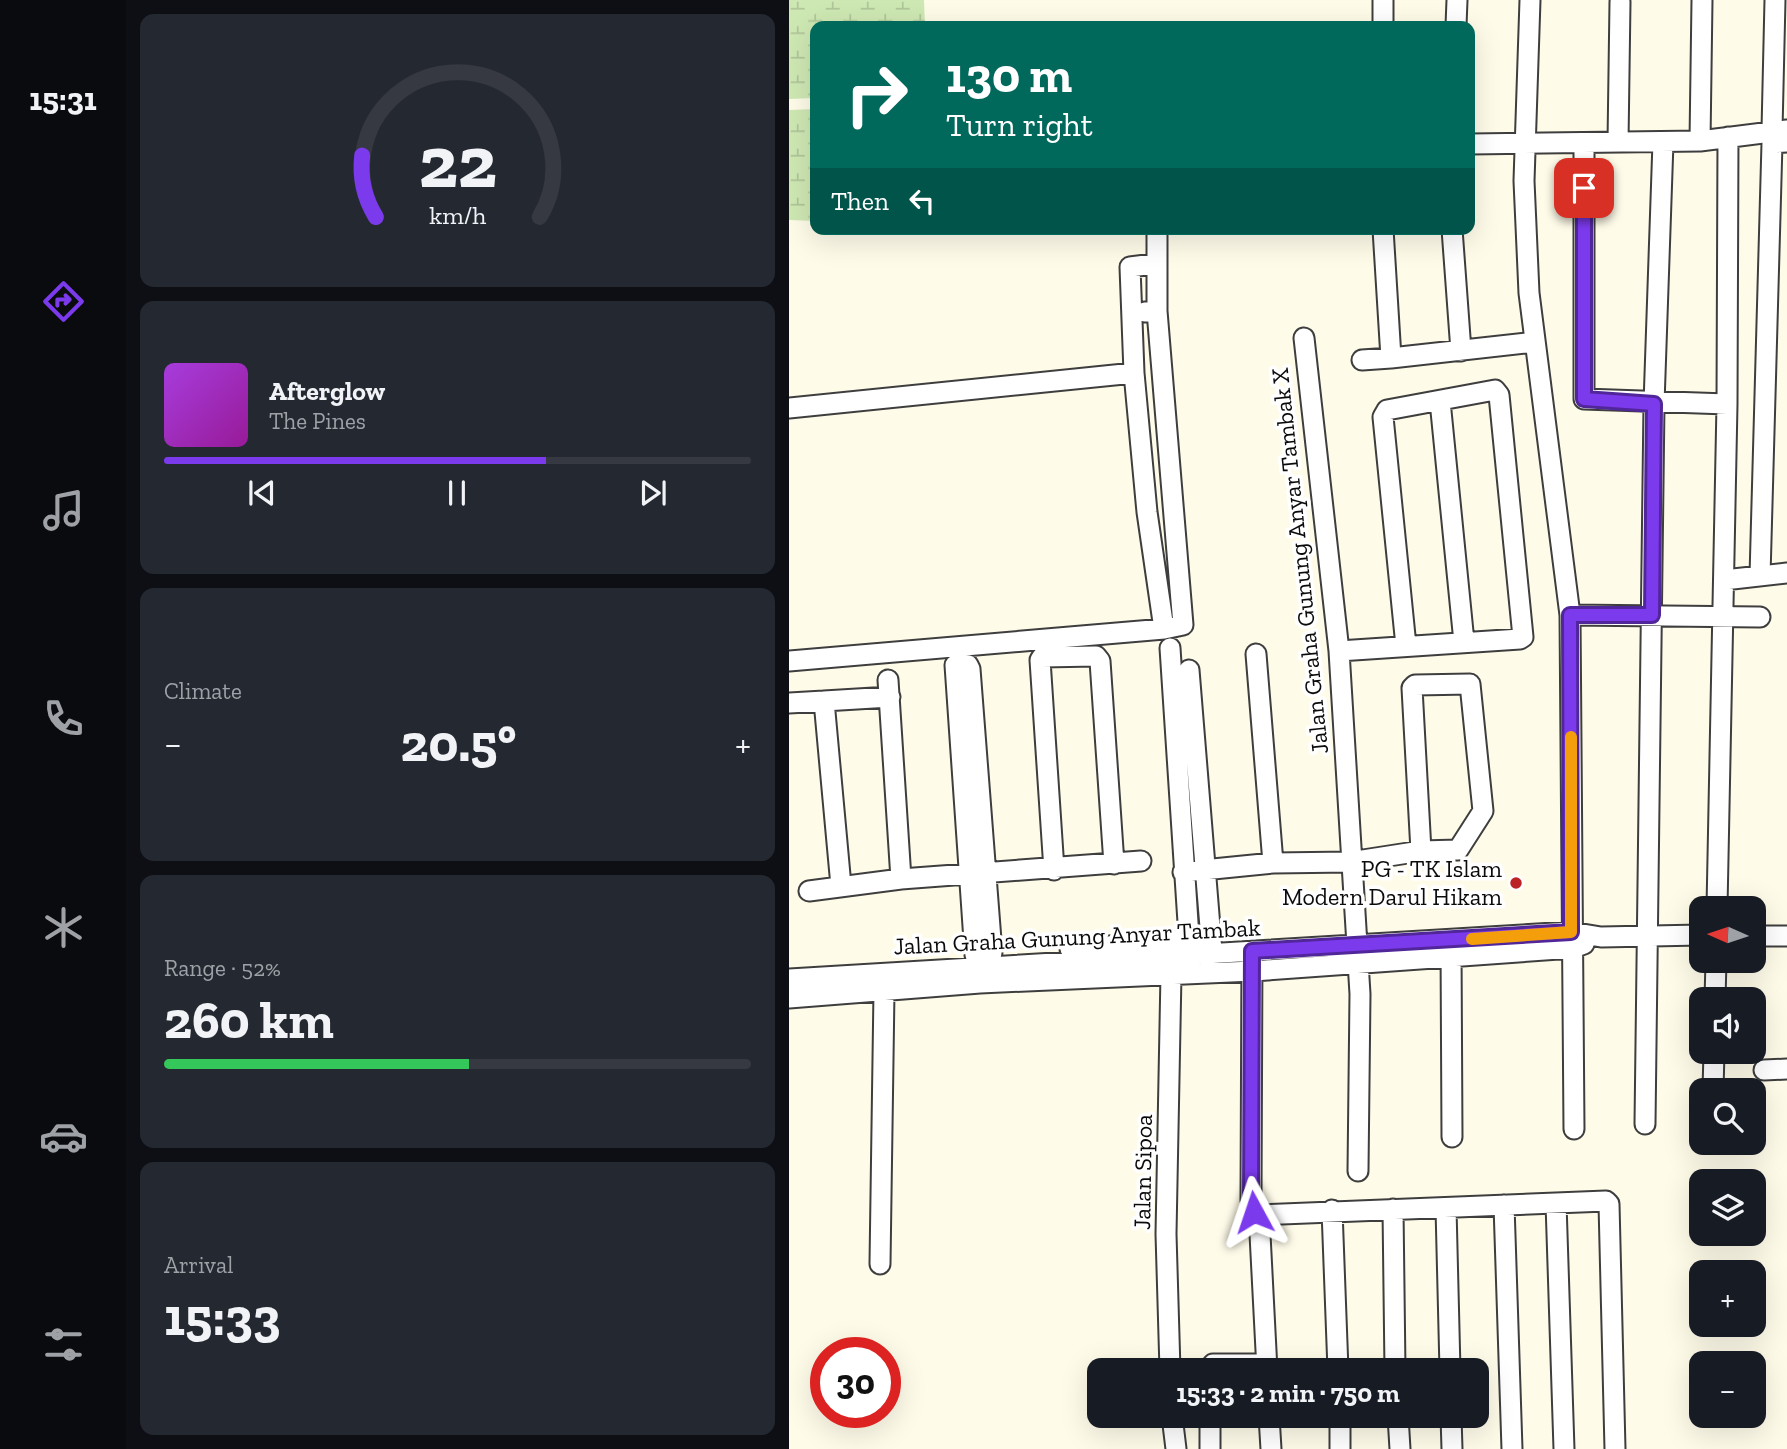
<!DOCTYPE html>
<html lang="en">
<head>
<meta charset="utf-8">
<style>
	:root { --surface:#171b24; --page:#242831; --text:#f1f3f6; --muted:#9ea1a6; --line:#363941; --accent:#7c3aed }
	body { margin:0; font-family:"Zilla Slab",serif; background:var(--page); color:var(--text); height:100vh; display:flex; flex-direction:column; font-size:26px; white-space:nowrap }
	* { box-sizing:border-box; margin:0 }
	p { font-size:23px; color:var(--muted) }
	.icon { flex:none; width:38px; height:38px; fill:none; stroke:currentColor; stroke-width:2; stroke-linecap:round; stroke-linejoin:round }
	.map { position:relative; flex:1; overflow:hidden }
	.drawer { display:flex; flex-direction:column; gap:14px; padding:14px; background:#0d0f14; width:663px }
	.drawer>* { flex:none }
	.banner { position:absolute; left:21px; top:21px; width:665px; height:214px; border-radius:14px; box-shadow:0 7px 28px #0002; background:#00695c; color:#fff; overflow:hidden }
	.needle { width:46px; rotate:273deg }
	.controls { position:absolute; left:900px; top:896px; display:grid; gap:14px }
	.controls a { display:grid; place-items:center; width:77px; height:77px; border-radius:14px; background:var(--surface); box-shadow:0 7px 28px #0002; font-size:35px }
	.speed { position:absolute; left:21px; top:1337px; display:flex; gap:14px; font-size:35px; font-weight:700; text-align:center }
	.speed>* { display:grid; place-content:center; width:91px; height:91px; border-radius:50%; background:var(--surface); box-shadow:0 7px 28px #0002; line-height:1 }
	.speed .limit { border:10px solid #d22; background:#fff; color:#111 }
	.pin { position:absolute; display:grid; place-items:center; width:60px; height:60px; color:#fff; margin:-30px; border-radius:14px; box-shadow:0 4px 10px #0006 }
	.me { position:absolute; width:77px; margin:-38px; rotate:355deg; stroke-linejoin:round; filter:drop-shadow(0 0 5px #0008) }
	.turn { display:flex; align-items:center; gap:24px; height:147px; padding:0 21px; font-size:32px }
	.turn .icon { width:91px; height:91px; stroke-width:2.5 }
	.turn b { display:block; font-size:49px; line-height:60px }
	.then { display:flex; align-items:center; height:66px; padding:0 21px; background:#0003; gap:14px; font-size:26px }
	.big { font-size:52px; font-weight:800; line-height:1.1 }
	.drawer .tile { flex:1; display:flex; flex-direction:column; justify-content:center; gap:10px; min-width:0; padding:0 24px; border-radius:14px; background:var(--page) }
	.drawer .dial { align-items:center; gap:0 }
	.dial svg { height:182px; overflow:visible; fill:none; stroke:var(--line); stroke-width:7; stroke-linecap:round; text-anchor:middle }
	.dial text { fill:var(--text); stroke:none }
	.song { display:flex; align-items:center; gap:21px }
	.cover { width:84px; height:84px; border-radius:10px; background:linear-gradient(135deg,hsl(280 70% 55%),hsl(300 70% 35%)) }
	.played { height:7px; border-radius:4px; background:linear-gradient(90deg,var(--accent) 65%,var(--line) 65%) }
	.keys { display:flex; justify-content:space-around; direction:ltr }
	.heat { display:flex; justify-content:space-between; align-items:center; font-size:38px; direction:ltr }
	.charge { height:10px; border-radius:5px; background:linear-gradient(90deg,#34c759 52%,var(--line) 0) }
	.trip { position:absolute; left:298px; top:1358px; width:402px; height:70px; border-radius:14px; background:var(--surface); box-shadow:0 7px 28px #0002; font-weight:800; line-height:70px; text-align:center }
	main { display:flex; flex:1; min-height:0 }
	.menu { display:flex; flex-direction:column; width:126px; justify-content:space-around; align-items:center; background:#090b0e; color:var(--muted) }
	.menu .icon { width:49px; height:49px }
	.menu .current { color:var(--accent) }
	.menu b { font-size:32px; color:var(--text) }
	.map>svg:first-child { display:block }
</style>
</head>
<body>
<main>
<nav class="menu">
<b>15:31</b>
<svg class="icon current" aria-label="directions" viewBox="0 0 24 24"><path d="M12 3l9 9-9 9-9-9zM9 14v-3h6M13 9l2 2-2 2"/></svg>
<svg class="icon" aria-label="music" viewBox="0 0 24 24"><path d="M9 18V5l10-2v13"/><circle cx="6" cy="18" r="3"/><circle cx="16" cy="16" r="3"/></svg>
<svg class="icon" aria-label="phone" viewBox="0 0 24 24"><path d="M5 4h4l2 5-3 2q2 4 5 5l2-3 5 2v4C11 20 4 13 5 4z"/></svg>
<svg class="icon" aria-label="climate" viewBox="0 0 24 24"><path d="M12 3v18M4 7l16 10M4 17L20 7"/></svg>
<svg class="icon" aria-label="car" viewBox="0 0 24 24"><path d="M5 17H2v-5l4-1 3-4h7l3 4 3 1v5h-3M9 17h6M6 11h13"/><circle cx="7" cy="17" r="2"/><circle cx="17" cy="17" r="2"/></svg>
<svg class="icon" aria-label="filters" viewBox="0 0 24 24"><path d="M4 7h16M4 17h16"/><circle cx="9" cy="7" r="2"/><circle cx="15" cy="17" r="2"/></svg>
</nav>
<section class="drawer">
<div class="tile dial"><svg viewBox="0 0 100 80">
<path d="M14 69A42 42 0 1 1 86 69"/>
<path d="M14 69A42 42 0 0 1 8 42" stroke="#7c3aed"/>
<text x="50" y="56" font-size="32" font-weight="700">22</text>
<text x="50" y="72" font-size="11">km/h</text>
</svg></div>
<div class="tile">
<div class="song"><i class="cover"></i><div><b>Afterglow</b><p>The Pines</p></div></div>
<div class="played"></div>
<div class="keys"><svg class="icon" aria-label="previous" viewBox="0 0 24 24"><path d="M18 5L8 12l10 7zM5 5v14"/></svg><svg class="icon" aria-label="pause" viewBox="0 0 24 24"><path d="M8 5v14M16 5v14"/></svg><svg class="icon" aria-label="next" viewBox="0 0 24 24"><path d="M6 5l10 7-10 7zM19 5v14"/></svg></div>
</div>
<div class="tile"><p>Climate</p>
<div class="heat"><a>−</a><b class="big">20.5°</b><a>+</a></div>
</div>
<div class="tile"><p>Range · 52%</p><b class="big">260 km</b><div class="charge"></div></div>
<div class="tile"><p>Arrival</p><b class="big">15:33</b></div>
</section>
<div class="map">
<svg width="998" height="1449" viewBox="0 0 998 1449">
	<defs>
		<pattern id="wetland-marsh" width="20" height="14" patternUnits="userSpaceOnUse" patternTransform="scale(1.75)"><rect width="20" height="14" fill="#cee8b3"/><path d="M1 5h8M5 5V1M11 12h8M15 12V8" fill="none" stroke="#b0c699"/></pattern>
	</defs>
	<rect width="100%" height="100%" fill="#fffbe9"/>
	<!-- wetland -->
	<path fill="url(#wetland-marsh)" d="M 0,0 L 135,0 L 136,26 L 26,26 L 26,98 L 0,99 Z
		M 26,109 L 26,221 L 0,220 L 0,110 Z"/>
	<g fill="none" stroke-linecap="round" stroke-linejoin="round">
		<defs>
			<path id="minor" d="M 594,0 L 594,26
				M 741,0 L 735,181 L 740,293 L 781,615 L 785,1129
				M 667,26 L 668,0
				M 983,130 L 986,0
				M 911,141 L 913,0
				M 829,142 L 831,2
				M 681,144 L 911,141 L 998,130
				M 795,144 L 795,399 L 938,404
				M 594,229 L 602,358 L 746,342
				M 663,229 L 672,351
				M 365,264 L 341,267 L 345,373 L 358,512 L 375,629
				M 356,312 L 368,311 L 368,229
				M 515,338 L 550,651 L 571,994 L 569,1171
				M 573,360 L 602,358
				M 651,401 L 675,642
				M 0,408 L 345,373
				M 971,576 L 983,143 L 998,142
				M 935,580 L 998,573
				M 781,615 L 971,617
				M 381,648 L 402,968
				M 550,651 L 731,639 L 734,637 L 710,395 L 706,390 L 598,410 L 594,417 L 617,646
				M 467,654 L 484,863
				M 0,661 L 375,629 L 394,625 L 368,311
				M 400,670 L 424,964
				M 99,680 L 112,879
				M 0,703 L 35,701
				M 265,870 L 251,660 L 253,657 L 307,656 L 311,661 L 325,864
				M 394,872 L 484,863 L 561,862 L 632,851 L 669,850 L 694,811 L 681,684 L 626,685 L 623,688 L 632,851
				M 52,886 L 35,701 L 101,697
				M 20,891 L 112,879 L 352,861
				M 928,908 L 938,404 L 939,137
				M 964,936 L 998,936
				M 662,945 L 663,1137
				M 281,949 L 411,939
				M 463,951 L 462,1200 L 465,1212 L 470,1215 L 817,1201 L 820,1204 L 826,1449
				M 186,955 L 166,665 L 179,665 L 181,669 L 203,953
				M 0,979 L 782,932 L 812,937 L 912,935
				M 0,998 L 191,983 L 464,971 L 784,948 L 795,944
				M 926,999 L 927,961
				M 975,1070 L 998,1069
				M 924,1090 L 925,1052
				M 856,1124 L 865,404 L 874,142
				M 767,1203 L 775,1449
				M 715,1205 L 723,1449
				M 657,1208 L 661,1370
				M 604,1209 L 606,1370
				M 543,1210 L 549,1370
				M 470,1215 L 478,1370
				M 91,1264 L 95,991
				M 381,1370 L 377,1234 L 382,974
				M 420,1370 L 424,1364 L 478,1364
				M 383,1416 L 387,1449
				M 421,1416 L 421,1449
				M 480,1416 L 482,1449
				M 551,1416 L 551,1449
				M 609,1416 L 611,1449
				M 662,1416 L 663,1449"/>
		</defs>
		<!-- minor casing -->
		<use href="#minor" stroke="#3e3e3e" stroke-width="23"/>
		<!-- minor -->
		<use href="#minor" stroke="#fff" stroke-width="19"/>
	</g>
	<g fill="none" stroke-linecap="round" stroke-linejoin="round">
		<defs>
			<path id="route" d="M 465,1212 L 462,1200 L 463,951 L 782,932 L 781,615 L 863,615 L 865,404 L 795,399 L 795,188"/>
		</defs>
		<!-- route casing -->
		<use href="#route" stroke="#51269a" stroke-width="18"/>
		<!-- route -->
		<use href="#route" stroke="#7c3aed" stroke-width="12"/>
		<!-- slow -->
		<path stroke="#f59e0b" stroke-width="12" d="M 683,939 L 782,932 L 782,737"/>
	</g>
	<!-- markers -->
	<circle fill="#bb2327" stroke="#fff" stroke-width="2.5" cx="727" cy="883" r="7"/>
	<g text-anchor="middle" stroke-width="7" stroke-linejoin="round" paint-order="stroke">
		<!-- street labels -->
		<g font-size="24" fill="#0b0b0b" stroke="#fff">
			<text transform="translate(511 561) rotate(-96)" y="8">Jalan Graha Gunung Anyar Tambak X</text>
			<text transform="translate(288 937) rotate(-3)" y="8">Jalan Graha Gunung Anyar Tambak</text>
			<text transform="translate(354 1172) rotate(-89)" y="8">Jalan Sipoa</text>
		</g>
		<!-- poi labels -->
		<g font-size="24" fill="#0b0b0b" stroke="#fff" text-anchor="end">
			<text x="713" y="877">PG - TK Islam<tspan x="713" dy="28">Modern Darul Hikam</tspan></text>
		</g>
	</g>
</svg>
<div class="controls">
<a><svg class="needle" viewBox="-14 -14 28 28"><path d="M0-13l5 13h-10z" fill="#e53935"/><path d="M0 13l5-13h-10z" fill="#9ea1a6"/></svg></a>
<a><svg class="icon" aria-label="sound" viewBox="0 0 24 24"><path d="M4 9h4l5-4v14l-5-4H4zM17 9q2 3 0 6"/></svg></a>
<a><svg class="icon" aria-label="search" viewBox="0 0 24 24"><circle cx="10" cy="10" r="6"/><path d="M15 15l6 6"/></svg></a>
<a><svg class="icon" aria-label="layers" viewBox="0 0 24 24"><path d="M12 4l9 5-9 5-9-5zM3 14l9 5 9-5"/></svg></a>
<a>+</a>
<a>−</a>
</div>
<div class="speed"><div class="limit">30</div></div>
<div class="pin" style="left:795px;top:188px;background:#d93025"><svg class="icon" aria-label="arrive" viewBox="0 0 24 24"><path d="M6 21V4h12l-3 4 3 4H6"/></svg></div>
<svg class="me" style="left:465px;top:1212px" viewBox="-20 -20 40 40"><path d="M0-17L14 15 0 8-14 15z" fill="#7c3aed" stroke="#fff" stroke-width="4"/></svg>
<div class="trip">15:33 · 2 min · 750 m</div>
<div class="banner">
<div class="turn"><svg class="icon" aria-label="right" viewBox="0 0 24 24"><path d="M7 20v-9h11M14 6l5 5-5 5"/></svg><div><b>130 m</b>Turn right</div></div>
<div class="then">Then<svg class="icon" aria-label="left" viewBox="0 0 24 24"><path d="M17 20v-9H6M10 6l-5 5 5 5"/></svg></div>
</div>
</div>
</main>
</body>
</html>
